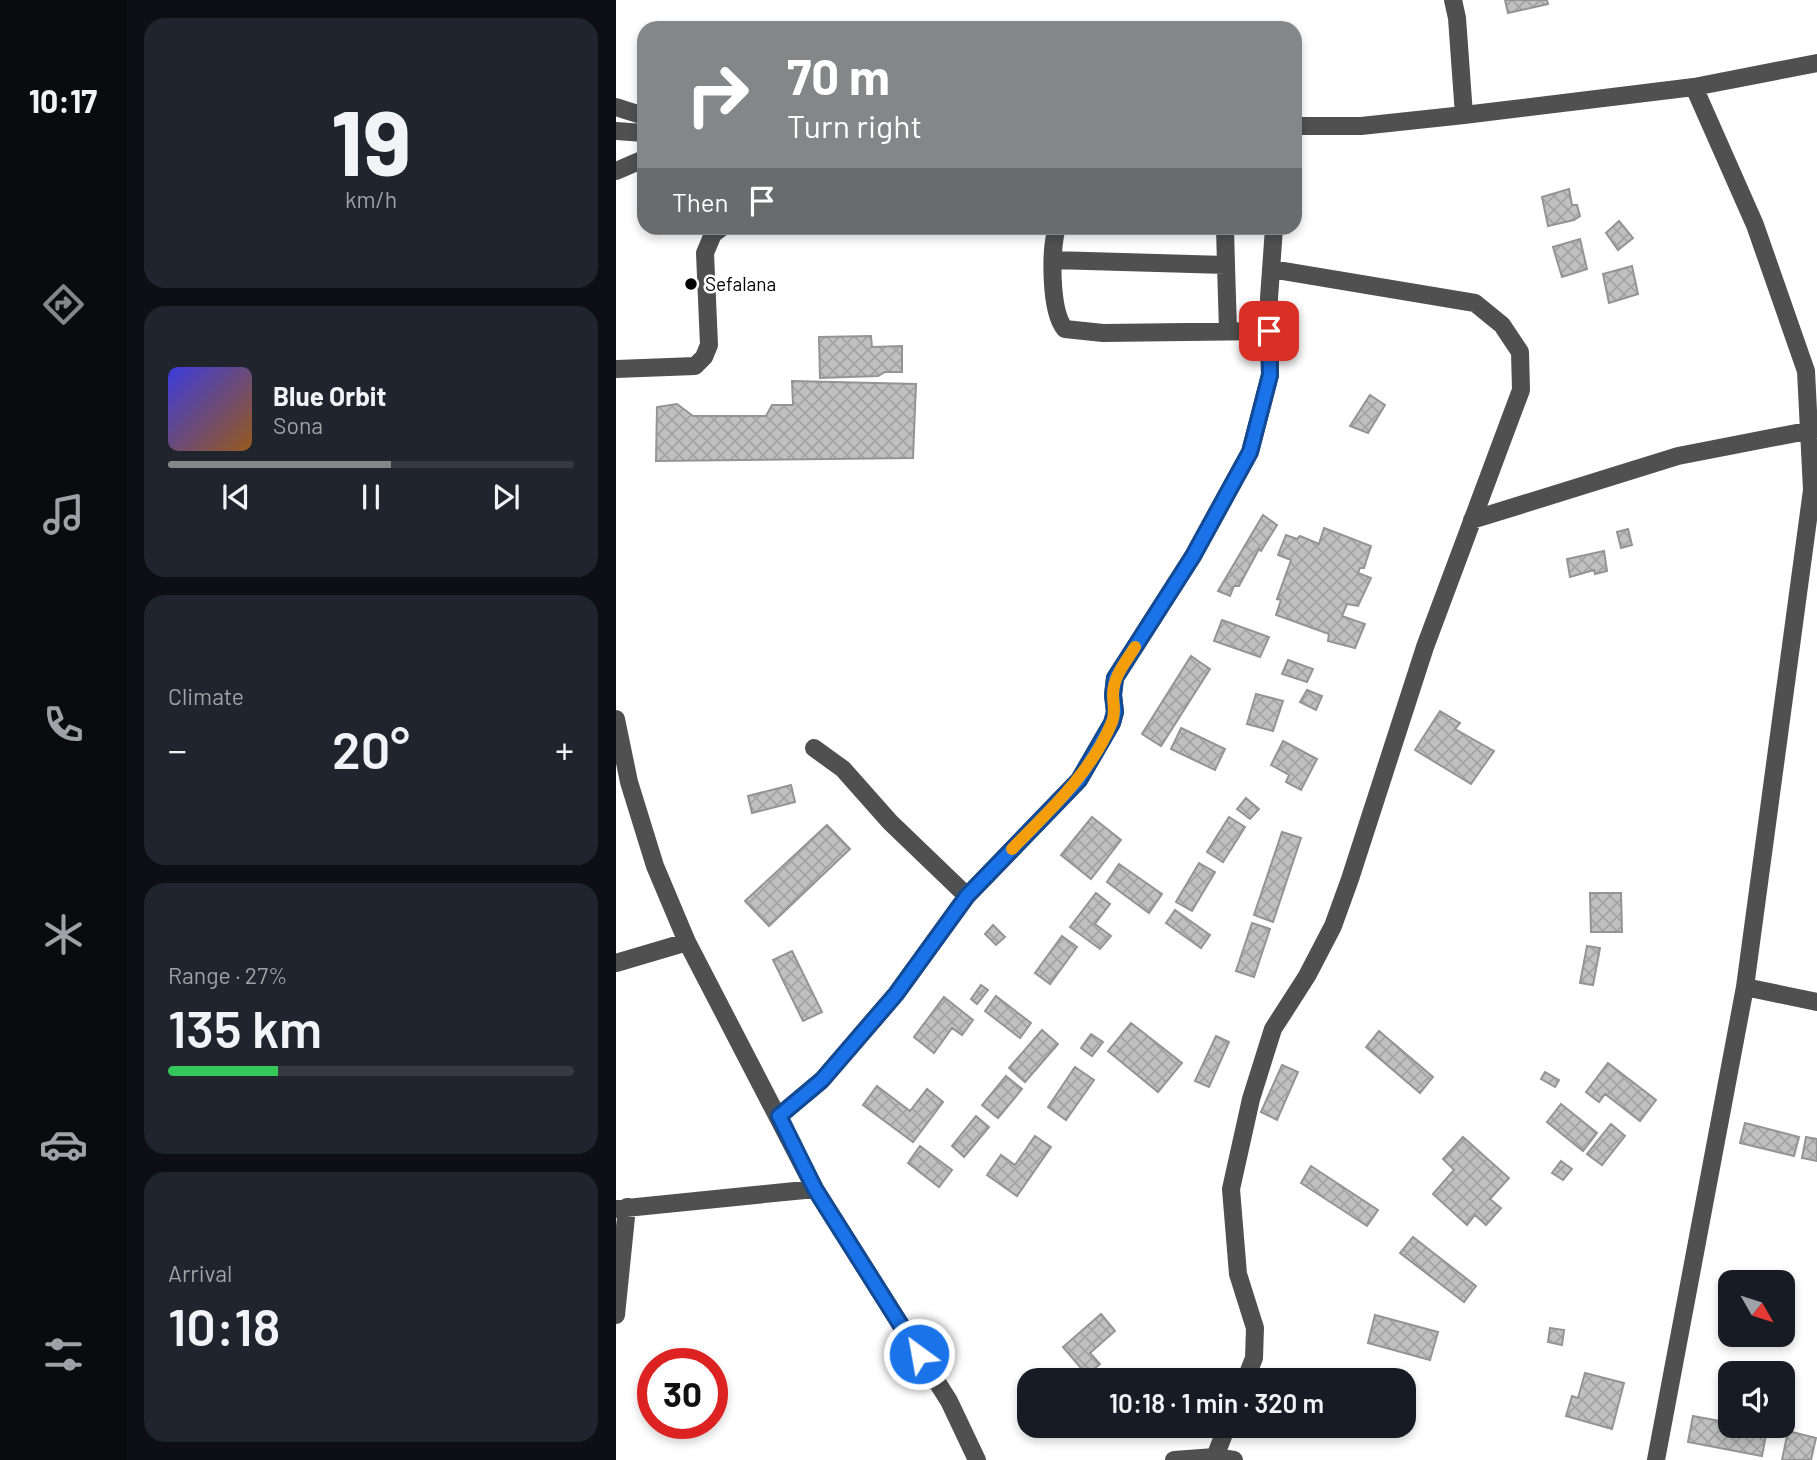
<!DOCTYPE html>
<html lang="en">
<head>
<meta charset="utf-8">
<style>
	:root { --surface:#171b24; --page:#20242c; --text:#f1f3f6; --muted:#9ea1a6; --line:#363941; --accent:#858687 }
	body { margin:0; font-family:Barlow,sans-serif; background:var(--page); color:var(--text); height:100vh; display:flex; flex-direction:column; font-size:26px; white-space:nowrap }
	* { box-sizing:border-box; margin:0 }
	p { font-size:23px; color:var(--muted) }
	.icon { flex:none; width:38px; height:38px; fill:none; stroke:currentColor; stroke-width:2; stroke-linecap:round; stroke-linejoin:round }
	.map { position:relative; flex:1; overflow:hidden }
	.drawer { display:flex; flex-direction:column; gap:18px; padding:18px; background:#0d0f14; width:490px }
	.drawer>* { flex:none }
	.guide { position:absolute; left:21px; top:21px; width:665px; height:214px; border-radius:21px; box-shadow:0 4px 10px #0003; background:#858687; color:#fff; overflow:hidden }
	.needle { width:46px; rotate:129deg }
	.fabs { position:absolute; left:1102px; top:1270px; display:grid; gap:14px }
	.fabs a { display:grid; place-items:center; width:77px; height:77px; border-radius:14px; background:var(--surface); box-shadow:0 4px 10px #0003; font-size:35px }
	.speed { position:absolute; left:21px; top:1348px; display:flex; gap:14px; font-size:35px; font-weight:700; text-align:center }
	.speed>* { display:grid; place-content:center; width:91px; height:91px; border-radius:50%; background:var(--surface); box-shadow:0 4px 10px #0003; line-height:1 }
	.speed .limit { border:10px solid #d22; background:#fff; color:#111 }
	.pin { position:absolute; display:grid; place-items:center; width:60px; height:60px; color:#fff; margin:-30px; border-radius:14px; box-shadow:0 4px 10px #0006 }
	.me { position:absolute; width:77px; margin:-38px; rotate:328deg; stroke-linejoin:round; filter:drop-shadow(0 0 5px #0008) }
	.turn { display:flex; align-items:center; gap:24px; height:147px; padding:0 35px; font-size:32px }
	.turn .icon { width:91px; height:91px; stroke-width:2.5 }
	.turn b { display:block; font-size:49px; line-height:60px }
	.then { display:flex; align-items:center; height:66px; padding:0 35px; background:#0003; gap:14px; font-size:26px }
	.big { font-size:52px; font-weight:600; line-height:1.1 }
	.drawer .card { flex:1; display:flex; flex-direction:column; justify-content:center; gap:10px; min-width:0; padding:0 24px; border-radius:21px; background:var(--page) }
	.drawer .dial { align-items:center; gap:0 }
	.dial b { font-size:91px; line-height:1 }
	.song { display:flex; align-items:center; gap:21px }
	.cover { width:84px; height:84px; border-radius:10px; background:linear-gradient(135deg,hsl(240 70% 55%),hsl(30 70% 35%)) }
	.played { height:7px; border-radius:4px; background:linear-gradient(90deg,var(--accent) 55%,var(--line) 55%) }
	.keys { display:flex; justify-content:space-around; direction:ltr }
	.heat { display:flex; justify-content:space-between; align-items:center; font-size:38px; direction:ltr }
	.charge { height:10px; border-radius:5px; background:linear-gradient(90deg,#34c759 27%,var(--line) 0) }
	.trip { position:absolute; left:401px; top:1368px; width:399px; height:70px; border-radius:21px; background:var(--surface); box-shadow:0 4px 10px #0003; font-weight:600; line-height:70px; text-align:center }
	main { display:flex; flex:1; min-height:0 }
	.dock { display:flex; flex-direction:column; width:126px; justify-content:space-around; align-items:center; background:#090b0e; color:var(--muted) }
	.dock .icon { width:49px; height:49px }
	.dock .active { color:var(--accent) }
	.dock b { font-size:32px; color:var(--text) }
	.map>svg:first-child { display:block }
</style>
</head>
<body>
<main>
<nav class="dock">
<b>10:17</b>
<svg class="icon active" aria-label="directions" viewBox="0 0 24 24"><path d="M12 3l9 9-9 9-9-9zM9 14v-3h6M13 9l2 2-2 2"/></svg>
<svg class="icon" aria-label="music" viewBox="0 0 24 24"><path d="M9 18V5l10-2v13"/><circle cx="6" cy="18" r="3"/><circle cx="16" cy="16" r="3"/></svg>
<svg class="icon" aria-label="phone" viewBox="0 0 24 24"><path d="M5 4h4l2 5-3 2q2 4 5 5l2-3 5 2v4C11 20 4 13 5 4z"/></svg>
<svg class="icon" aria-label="climate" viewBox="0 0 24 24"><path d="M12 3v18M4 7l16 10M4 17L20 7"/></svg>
<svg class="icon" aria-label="car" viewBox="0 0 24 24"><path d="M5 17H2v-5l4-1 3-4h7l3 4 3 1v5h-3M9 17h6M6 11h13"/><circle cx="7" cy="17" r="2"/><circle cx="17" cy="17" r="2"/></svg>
<svg class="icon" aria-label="filters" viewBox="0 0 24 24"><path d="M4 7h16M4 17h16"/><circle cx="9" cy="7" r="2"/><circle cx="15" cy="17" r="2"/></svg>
</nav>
<section class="drawer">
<div class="card dial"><b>19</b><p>km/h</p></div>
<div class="card">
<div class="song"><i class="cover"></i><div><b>Blue Orbit</b><p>Sona</p></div></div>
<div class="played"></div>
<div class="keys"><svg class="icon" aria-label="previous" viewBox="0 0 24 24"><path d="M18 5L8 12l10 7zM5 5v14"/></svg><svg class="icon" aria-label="pause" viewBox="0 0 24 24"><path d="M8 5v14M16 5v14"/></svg><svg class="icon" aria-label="next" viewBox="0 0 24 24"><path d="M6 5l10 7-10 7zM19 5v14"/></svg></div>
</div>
<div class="card"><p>Climate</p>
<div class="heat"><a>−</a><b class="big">20°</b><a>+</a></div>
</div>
<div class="card"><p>Range · 27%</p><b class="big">135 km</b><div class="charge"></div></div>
<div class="card"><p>Arrival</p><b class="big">10:18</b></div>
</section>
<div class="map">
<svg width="1201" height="1460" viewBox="0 0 1201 1460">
	<defs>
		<pattern id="building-cross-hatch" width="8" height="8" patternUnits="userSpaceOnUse" patternTransform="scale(1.75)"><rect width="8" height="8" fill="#c0c0c0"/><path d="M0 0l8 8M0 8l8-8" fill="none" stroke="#a3a3a3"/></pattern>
	</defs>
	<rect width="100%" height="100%" fill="#fff"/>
	<!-- building -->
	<path fill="url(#building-cross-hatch)" stroke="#949494" stroke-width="2" d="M 889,0 L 931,0 L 932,4 L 892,13 Z
		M 953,189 L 956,205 L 961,205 L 964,216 L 958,220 L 932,226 L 926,197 Z
		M 1003,221 L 1017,238 L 1002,250 L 990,233 Z
		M 964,239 L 971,269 L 946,277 L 937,247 Z
		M 1016,266 L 1022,294 L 993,303 L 987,274 Z
		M 255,336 L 256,347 L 286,346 L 286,372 L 269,372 L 262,376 L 204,378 L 203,337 Z
		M 176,381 L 300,384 L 297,458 L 40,461 L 41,407 L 61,404 L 77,416 L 150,416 L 156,405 L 177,405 Z
		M 754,395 L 769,405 L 752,433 L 734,426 Z
		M 647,515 L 661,525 L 645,551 L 643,549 L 623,586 L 618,586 L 614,596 L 602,591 Z
		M 708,528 L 755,546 L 748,568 L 744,568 L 742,573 L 755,578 L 742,606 L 731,604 L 726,616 L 749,624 L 739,648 L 712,641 L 713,634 L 660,615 L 665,600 L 661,599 L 675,560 L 662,555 L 670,535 L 681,539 L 684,536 L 703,544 Z
		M 1012,529 L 1016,545 L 1005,548 L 1001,532 Z
		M 988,551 L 991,571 L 979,574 L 978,570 L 954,577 L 951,559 Z
		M 606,620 L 653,637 L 644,657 L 598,641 Z
		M 575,656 L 594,669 L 545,746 L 526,734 Z
		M 672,660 L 697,669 L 691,682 L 666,674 Z
		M 691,690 L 706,696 L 700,710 L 684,702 Z
		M 640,694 L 667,701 L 657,731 L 631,724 Z
		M 824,711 L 844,723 L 839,729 L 878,751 L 855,784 L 799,750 Z
		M 565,728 L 609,749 L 599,770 L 555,749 Z
		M 667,741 L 701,759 L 685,790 L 670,782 L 673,775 L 655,765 Z
		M 175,785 L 179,802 L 136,813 L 132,796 Z
		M 630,798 L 643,809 L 634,819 L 621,809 Z
		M 476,817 L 505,840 L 475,879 L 445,855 Z
		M 613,817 L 629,827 L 607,862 L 591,852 Z
		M 211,825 L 234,849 L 153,926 L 129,901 Z
		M 666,832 L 685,838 L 657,922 L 638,915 Z
		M 583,863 L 599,872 L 576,911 L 560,902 Z
		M 503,864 L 546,894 L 533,913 L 491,882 Z
		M 480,893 L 494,904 L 479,924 L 495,936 L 484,949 L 454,927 Z
		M 974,893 L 1005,893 L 1006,932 L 975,932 Z
		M 559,910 L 594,935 L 585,948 L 550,923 Z
		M 636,923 L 654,929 L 638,977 L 620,971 Z
		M 377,925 L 389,937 L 380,945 L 369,934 Z
		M 446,936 L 461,947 L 434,984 L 419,973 Z
		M 971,946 L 984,948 L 977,985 L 964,983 Z
		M 176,951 L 206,1012 L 187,1021 L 157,960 Z
		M 365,985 L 372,990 L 361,1004 L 355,999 Z
		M 380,996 L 415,1023 L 404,1038 L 369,1011 Z
		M 328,997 L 357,1020 L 346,1035 L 336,1028 L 318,1053 L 298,1037 Z
		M 515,1023 L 566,1063 L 542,1092 L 492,1051 Z
		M 426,1030 L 442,1044 L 409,1082 L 393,1068 Z
		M 763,1031 L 817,1077 L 804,1093 L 750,1047 Z
		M 475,1034 L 487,1042 L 476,1056 L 465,1048 Z
		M 600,1036 L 613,1042 L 593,1087 L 579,1081 Z
		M 992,1063 L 1040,1100 L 1024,1121 L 989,1094 L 983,1102 L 970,1092 Z
		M 666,1065 L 682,1072 L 661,1120 L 645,1112 Z
		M 459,1067 L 478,1080 L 450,1120 L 432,1107 Z
		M 929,1072 L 943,1080 L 939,1087 L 925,1079 Z
		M 390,1076 L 406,1089 L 382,1118 L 366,1105 Z
		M 261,1086 L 294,1111 L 311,1089 L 327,1102 L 297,1142 L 247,1105 Z
		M 945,1104 L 981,1133 L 967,1151 L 931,1122 Z
		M 360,1116 L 373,1127 L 348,1157 L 336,1146 Z
		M 1129,1123 L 1183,1137 L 1178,1156 L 1124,1143 Z
		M 995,1124 L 1009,1136 L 986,1165 L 971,1154 Z
		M 419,1136 L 435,1147 L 401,1196 L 371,1175 L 385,1155 L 399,1165 Z
		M 847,1137 L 893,1178 L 874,1199 L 885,1208 L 870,1225 L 859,1215 L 851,1225 L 817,1194 L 838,1170 L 827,1159 Z
		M 1190,1137 L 1201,1139 L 1201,1161 L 1186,1158 Z
		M 304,1146 L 336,1170 L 323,1187 L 292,1163 Z
		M 945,1161 L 956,1169 L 947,1180 L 936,1173 Z
		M 695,1166 L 762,1210 L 751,1226 L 685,1183 Z
		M 797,1237 L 860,1286 L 848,1302 L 784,1253 Z
		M 485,1314 L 499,1331 L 474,1353 L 484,1364 L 471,1375 L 447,1347 Z
		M 759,1315 L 822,1332 L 814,1360 L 752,1343 Z
		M 934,1328 L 948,1330 L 946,1345 L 932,1342 Z
		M 969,1373 L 1008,1383 L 996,1429 L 950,1416 L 956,1396 L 962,1398 Z
		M 1077,1416 L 1115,1423 L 1115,1426 L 1151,1430 L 1146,1456 L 1072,1442 Z
		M 1172,1431 L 1200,1438 L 1195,1460 L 1166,1460 Z"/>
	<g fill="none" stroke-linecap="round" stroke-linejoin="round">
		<!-- minor -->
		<path stroke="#505050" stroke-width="18" d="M 837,0 L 841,18 L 848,115
			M 0,107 L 28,116
			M 679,126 L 745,126 L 848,115 L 1078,87 L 1201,63
			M 0,131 L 28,133
			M 0,171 L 28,159
			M 441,228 C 434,249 434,312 449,329 L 487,333 L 653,331
			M 609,228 L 610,265
			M 437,260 L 610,265 L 612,331
			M 0,369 L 79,366 L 88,357 L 93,345 L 89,253 L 97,234 L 105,228
			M 856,520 L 1062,456 L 1201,429
			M 0,719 L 13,782 L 39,866 L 71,942 L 199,1189 L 333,1401 L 361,1460
			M 198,748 L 227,769 L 274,822 L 351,896
			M 0,963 L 71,942
			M 1129,987 L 1201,1002
			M 163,1116 L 206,1080 L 280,994 L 351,896 L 463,780 L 496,723 L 499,712 L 497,695 L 499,678 L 577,556 L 634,452 L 654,375 L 653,298 L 658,228
			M 0,1209 L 199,1189
			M 0,1315 L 11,1207
			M 629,1381 L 638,1358 L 639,1328 L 622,1274 L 615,1189 L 635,1099 L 657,1029 L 691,976 L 717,926 L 734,879 L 809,647 L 905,390 L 904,352 L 886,325 L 859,303 L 655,269
			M 599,1457 L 611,1426
			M 558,1460 L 599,1457 L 618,1460
			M 1040,1460 L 1129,987 L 1196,490 L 1190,371 L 1139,225 L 1078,87"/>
	</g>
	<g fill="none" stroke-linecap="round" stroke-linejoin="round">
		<defs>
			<path id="route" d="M 303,1354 L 199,1189 L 163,1116 L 206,1080 L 280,994 L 351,896 L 463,780 L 496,723 L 499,712 L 497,695 L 499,678 L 577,556 L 634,452 L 654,375 L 653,331"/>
		</defs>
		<!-- route casing -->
		<use href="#route" stroke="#114b97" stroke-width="18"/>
		<!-- route -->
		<use href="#route" stroke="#1a73e8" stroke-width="12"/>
		<!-- slow -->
		<path stroke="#f59e0b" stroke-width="12" d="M 396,849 C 434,810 475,773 496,722 C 500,712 497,705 497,695 C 497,676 510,662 519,647"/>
	</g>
	<!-- markers -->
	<circle fill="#000" stroke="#fff" stroke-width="2.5" cx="75" cy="284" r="7"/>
	<g text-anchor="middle" stroke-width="5" stroke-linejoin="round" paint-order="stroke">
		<!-- poi labels -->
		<g font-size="19" fill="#000" stroke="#fff" text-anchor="start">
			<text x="89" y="291">Sefalana</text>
		</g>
	</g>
</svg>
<div class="fabs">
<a><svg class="needle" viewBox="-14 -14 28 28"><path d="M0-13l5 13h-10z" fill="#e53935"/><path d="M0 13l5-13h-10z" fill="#9ea1a6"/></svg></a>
<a><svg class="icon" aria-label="sound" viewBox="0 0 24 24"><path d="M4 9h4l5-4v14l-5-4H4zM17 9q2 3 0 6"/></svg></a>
</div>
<div class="speed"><div class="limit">30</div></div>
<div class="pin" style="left:653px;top:331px;background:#d93025"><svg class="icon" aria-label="arrive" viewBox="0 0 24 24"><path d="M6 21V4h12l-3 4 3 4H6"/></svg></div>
<svg class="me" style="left:303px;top:1354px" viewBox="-20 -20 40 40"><circle r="17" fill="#1a73e8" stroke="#fff" stroke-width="3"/><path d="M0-11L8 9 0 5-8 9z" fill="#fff"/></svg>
<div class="trip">10:18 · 1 min · 320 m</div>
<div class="guide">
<div class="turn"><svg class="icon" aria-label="right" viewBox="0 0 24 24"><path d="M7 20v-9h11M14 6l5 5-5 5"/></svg><div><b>70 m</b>Turn right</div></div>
<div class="then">Then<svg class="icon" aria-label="arrive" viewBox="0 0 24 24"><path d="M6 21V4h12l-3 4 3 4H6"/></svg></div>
</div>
</div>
</main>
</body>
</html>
